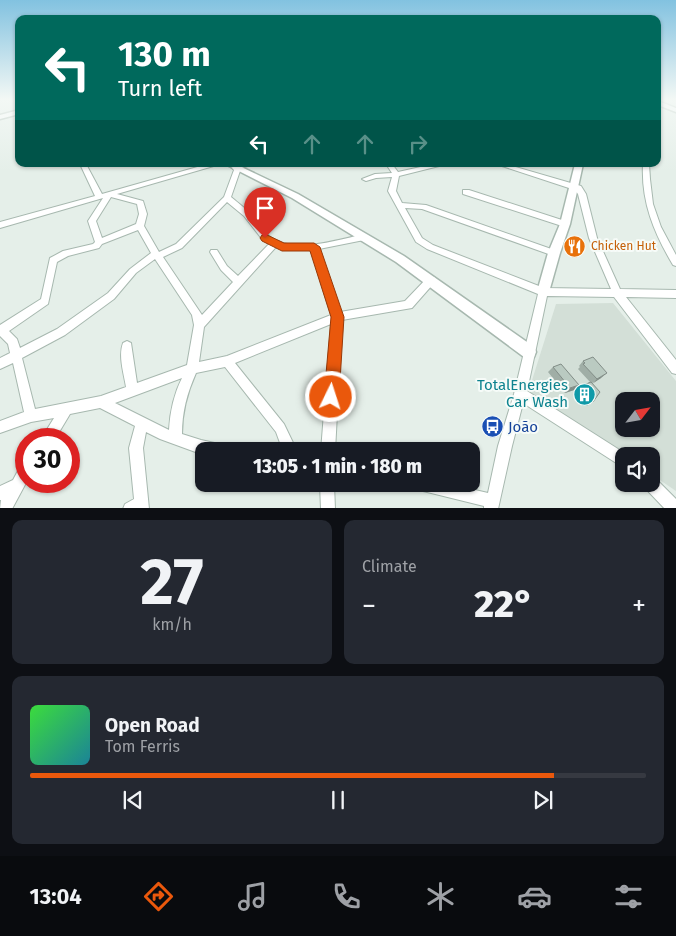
<!DOCTYPE html>
<html lang="en">
<head>
<meta charset="utf-8">
<style>
	:root { --surface:#171b24; --page:#242831; --text:#f1f3f6; --muted:#9ea1a6; --line:#363941; --accent:#ea580c }
	body { margin:0; font-family:"Fira Sans",sans-serif; background:var(--page); color:var(--text); height:100vh; display:flex; flex-direction:column; font-size:19px; white-space:nowrap }
	* { box-sizing:border-box; margin:0 }
	p { font-size:16px; color:var(--muted) }
	.icon { flex:none; width:28px; height:28px; fill:none; stroke:currentColor; stroke-width:2; stroke-linecap:round; stroke-linejoin:round }
	.map { position:relative; height:508px; overflow:hidden }
	.panel { display:flex; flex-direction:column; gap:12px; padding:12px; background:#0d0f14; flex:1 }
	.panel>* { flex:none }
	.guide { position:absolute; left:15px; top:15px; width:646px; height:152px; border-radius:10px; box-shadow:0 1px 4px #0004; background:#00695c; color:#fff; overflow:hidden }
	.needle { width:32px; rotate:59deg }
	.buttons { position:absolute; left:615px; top:392px; display:grid; gap:10px }
	.buttons a { display:grid; place-items:center; width:45px; height:45px; border-radius:10px; background:var(--surface); box-shadow:0 1px 4px #0004; font-size:25px }
	.speed { position:absolute; left:15px; top:428px; display:flex; gap:10px; font-size:25px; font-weight:700; text-align:center }
	.speed>* { display:grid; place-content:center; width:65px; height:65px; border-radius:50%; background:var(--surface); box-shadow:0 1px 4px #0004; line-height:1 }
	.speed .limit { border:8px solid #d22; background:#fff; color:#111 }
	.pin { position:absolute; display:grid; place-items:center; width:42px; height:42px; color:#fff; margin:-51px -21px; border-radius:50% 50% 50% 0; rotate:-45deg; box-shadow:0 0 5px #0007 }
	.pin .icon { rotate:45deg }
	.me { position:absolute; width:55px; margin:-28px; rotate:4deg; stroke-linejoin:round; filter:drop-shadow(0 0 4px #0008) }
	.turn { display:flex; align-items:center; gap:18px; height:105px; padding:0 20px; font-size:22px }
	.turn .icon { width:65px; height:65px; stroke-width:2.5 }
	.turn b { display:block; font-size:35px; line-height:42px }
	.lanes { display:flex; align-items:center; height:48px; padding:0 20px; background:#0003; justify-content:center; gap:25px; direction:ltr }
	.lanes .off { opacity:.35 }
	.big { font-size:38px; font-weight:800; line-height:1.1 }
	.panel .tile { flex:1; display:flex; flex-direction:column; justify-content:center; gap:8px; min-width:0; padding:0 18px; border-radius:10px; background:var(--page) }
	.panel .dial { align-items:center; gap:0 }
	.dial b { font-size:65px; line-height:1 }
	.song { display:flex; align-items:center; gap:15px }
	.cover { width:60px; height:60px; border-radius:8px; background:linear-gradient(135deg,hsl(120 70% 55%),hsl(190 70% 35%)) }
	.played { height:5px; border-radius:2px; background:linear-gradient(90deg,var(--accent) 85%,var(--line) 85%) }
	.keys { display:flex; justify-content:space-around; direction:ltr }
	.heat { display:flex; justify-content:space-between; align-items:center; font-size:28px; direction:ltr }
	.panel .tiles { flex:1; display:grid; gap:12px; grid-template-columns:1fr 1fr }
	.tile:last-child { grid-column:span 2 }
	.trip { position:absolute; left:195px; top:442px; width:285px; height:50px; border-radius:10px; background:var(--surface); box-shadow:0 1px 4px #0004; font-weight:800; line-height:50px; text-align:center }
	.dock { display:flex; height:80px; justify-content:space-around; align-items:center; background:#090b0e; color:var(--muted) }
	.dock .icon { width:35px; height:35px }
	.dock .on { color:var(--accent) }
	.dock b { font-size:22px; color:var(--text) }
	.map>svg:first-child { display:block }
</style>
</head>
<body>
<div class="map">
<svg width="676" height="509" viewBox="0 0 676 509">
	<rect width="100%" height="100%" fill="#e5efe9"/>
	<!-- built -->
	<path fill="#d3dfd7" fill-rule="evenodd" d="M 613,303 L 676,381 L 676,491 L 651,474 L 651,456 L 626,456 L 575,421 L 528,393 L 556,304 ZM 624,401 L 651,401 L 651,429 L 624,429 Z"/>
	<g fill="none" stroke-linecap="round" stroke-linejoin="round">
		<defs>
			<path id="minor" d="M 80,164 L 86,164 L 102,194 L 208,164 L 218,164 L 217,165 L 117,194 L 143,201 L 147,214 L 144,226 L 159,252 L 176,244 L 224,197 L 234,170 L 232,168 C 237,164 245,164 252,164 L 251,165 L 241,168 L 231,197 C 239,204 248,210 255,218 C 260,224 263,231 269,236 C 292,255 338,240 364,234 L 368,237 L 364,240 L 319,249 L 340,312 L 405,301 L 428,277 L 434,277 L 436,280 L 434,283 L 412,308 L 342,320 L 335,451 L 321,451 L 331,324 L 235,363 L 284,424 L 297,451 L 283,451 L 276,432 L 225,367 L 196,373 C 187,393 182,412 182,434 L 201,440 L 228,446 L 230,451 L 204,451 L 204,454 L 201,454 L 160,439 L 146,432 L 143,448 L 149,509 L 123,509 L 125,504 L 134,499 L 129,448 L 135,426 L 100,408 L 70,414 L 55,439 L 41,439 L 54,418 L 31,422 L 0,433 L 0,421 L 24,412 L 13,363 L 0,369 L 0,358 L 10,353 L 8,344 L 0,336 L 0,325 L 41,299 L 50,258 L 63,251 L 93,244 L 95,242 L 88,221 L 103,198 L 0,228 L 0,222 L 95,196 ZM 111,197 L 137,204 L 139,214 L 136,224 L 102,238 L 96,221 ZM 227,202 L 244,216 L 262,239 L 269,244 L 238,276 L 227,266 L 217,250 L 211,250 L 210,252 L 221,270 L 233,282 L 202,315 L 163,257 L 182,248 ZM 138,230 L 151,253 L 130,269 L 108,293 L 57,329 L 20,348 L 17,339 L 9,331 L 48,304 L 57,262 L 68,256 L 99,248 L 102,244 ZM 276,247 L 288,250 L 311,250 L 331,315 L 227,356 L 199,362 L 204,327 ZM 155,259 L 192,315 L 194,325 L 187,365 L 137,383 L 131,343 L 127,341 L 123,343 C 118,356 124,374 126,387 L 101,396 L 35,409 L 22,358 L 65,335 L 114,299 L 136,273 ZM 182,378 C 174,394 170,412 169,430 L 115,403 Z
				M 386,164 L 392,164 L 398,172 L 434,164 L 444,164 L 443,165 L 399,176 L 396,191 L 402,203 L 426,205 L 557,251 L 558,253 L 554,256 L 422,209 L 405,208 L 422,238 L 433,245 L 544,288 L 611,289 L 589,238 L 578,194 L 575,190 L 496,164 L 505,164 L 581,186 L 586,194 L 597,238 L 620,289 L 676,290 L 676,298 L 626,297 L 676,360 L 676,374 L 672,373 L 614,297 L 547,296 L 527,391 L 629,456 L 624,456 L 624,468 L 523,403 L 512,446 L 498,509 L 484,509 L 484,506 L 415,489 L 413,484 L 449,484 L 488,493 L 498,446 L 514,394 L 538,294 L 427,249 L 416,242 L 388,191 L 392,177 L 376,178 L 366,181 L 362,179 L 375,174 L 392,173 Z
				M 643,164 L 649,164 L 650,179 L 653,204 L 661,227 L 676,255 L 676,266 L 673,265 C 654,233 641,202 643,164 Z
				M 463,190 L 469,190 L 568,222 L 569,224 L 565,227 L 562,226 L 463,194 Z
				M 26,463 L 27,481 L 12,509 L 0,509 L 1,500 L 0,500 L 0,486 L 13,480 L 21,465 Z
				M 651,477 L 656,479 L 676,499 L 676,509 L 665,509 L 646,489 L 644,484 L 651,484 Z
				M 320,484 L 334,484 L 335,509 L 321,509 Z"/>
			<path id="tertiary" d="M 658,101 L 676,108 L 676,112 L 658,105 Z
				M 19,110 L 19,114 L 0,119 L 0,115 Z
				M 225,164 L 235,164 L 298,194 L 404,256 L 534,347 L 536,352 L 534,357 L 529,358 L 524,357 L 396,262 L 292,198 Z
				M 575,164 L 583,164 L 570,224 L 560,253 L 549,292 L 547,295 L 543,297 L 539,295 L 537,292 L 548,253 L 560,224 Z"/>
		</defs>
		<!-- minor casing -->
		<use href="#minor" stroke="#a7b8af" stroke-width="2"/>
		<!-- tertiary casing -->
		<use href="#tertiary" stroke="#a7b8af" stroke-width="3"/>
		<!-- minor -->
		<use href="#minor" fill="#fff" fill-rule="evenodd"/>
		<!-- tertiary -->
		<use href="#tertiary" fill="#fff" fill-rule="evenodd"/>
	</g>
	<!-- wall -->
	<path fill="#a0aea6" d="M 583,361 L 601,378 L 592,383 L 593,402 L 587,406 L 574,391 L 579,387 L 590,382 L 578,369 L 580,367 L 579,366 Z
		M 553,367 L 574,390 L 565,393 L 548,372 Z"/>
	<!-- shaded-wall -->
	<path fill="#828d87" d="M 607,373 L 601,378 L 592,384 L 597,379 Z
		M 579,385 L 574,390 L 565,393 L 570,388 Z"/>
	<!-- building -->
	<path fill="#bacac1" stroke="#828d87" d="M 593,357 L 607,373 L 597,379 L 583,364 L 585,363 L 583,361 Z
		M 561,364 L 579,385 L 570,388 L 553,367 Z
		M 591,382 L 600,392 L 593,402 L 579,387 Z"/>
	<!-- sky -->
	<linearGradient id="sky" x2="0" y2="1"><stop stop-color="#82c2e0"/><stop offset="0.58" stop-color="#f3f8f5"/><stop offset="1" stop-color="#f3f8f5" stop-opacity="0"/></linearGradient>
	<rect width="676" height="171" fill="url(#sky)"/>
	<!-- route -->
	<path fill="#ea580c" stroke="#983908" d="M 265,234 L 284,243 L 314,243 L 320,247 L 344,317 L 339,397 L 337,402 L 331,404 L 326,402 L 324,397 L 331,317 L 310,251 L 282,251 L 262,241 L 260,238 L 262,235 Z"/>
	<!-- icons -->
	<defs>
		<symbol id="restaurant-disc" viewBox="-11 -11 22 22"><circle r="9.5" fill="#e8710a" stroke="#f6fbf8"/><path d="M-5-6h1v4h1v-4h1v4h1v-4h1v5L-1.5 .5V6h-2V.5L-5-1ZM5-6V6H3V1.5H1.5Q1.5-4 5-6Z" fill="#fff"/></symbol>
		<symbol id="building-disc" viewBox="-11 -11 22 22"><circle r="9.5" fill="#0f9aa8" stroke="#f6fbf8"/><path d="M-4-6H4V6H1V3H-1V6H-4ZM-2.5-4.3h1.7v1.8h-1.7ZM.8-4.3h1.7v1.8H.8ZM-2.5-1h1.7V.8h-1.7ZM.8-1h1.7V.8H.8Z" fill="#fff"/></symbol>
		<symbol id="bus-disc" viewBox="-11 -11 22 22"><circle r="9.5" fill="#1a4fb4" stroke="#f6fbf8"/><path d="M-5-6H5V4H4V6H2V4H-2V6H-4V4H-5ZM-3.5-4V0h7V-4ZM-3.5 1.2v1.5H-2V1.2ZM2 1.2v1.5H3.5V1.2Z" fill="#fff"/></symbol>
	</defs>
	<g fill-rule="evenodd">
		<use href="#restaurant-disc" x="562" y="234" width="25" height="25"/>
		<use href="#building-disc" x="572" y="382" width="25" height="25"/>
		<use href="#bus-disc" x="480" y="414" width="25" height="25"/>
	</g>
	<g text-anchor="middle" stroke-width="4" stroke-linejoin="round" paint-order="stroke">
		<!-- food labels -->
		<g font-size="12" fill="#c56008" stroke="#f6fbf8" text-anchor="start">
			<text x="591" y="250">Chicken Hut</text>
		</g>
		<!-- near-culture labels -->
		<g font-size="15" fill="#0d838f" stroke="#f6fbf8" text-anchor="end">
			<text x="568" y="390">TotalEnergies<tspan x="568" dy="17">Car Wash</tspan></text>
		</g>
		<!-- near-transit labels -->
		<g font-size="15" fill="#164399" stroke="#f6fbf8" text-anchor="start">
			<text x="508" y="432">João</text>
		</g>
	</g>
</svg>
<div class="buttons">
<a><svg class="needle" viewBox="-14 -14 28 28"><path d="M0-13l5 13h-10z" fill="#e53935"/><path d="M0 13l5-13h-10z" fill="#9ea1a6"/></svg></a>
<a><svg class="icon" aria-label="sound" viewBox="0 0 24 24"><path d="M4 9h4l5-4v14l-5-4H4zM17 9q2 3 0 6"/></svg></a>
</div>
<div class="speed"><div class="limit">30</div></div>
<div class="pin" style="left:265px;top:238px;background:#d93025"><svg class="icon" aria-label="arrive" viewBox="0 0 24 24"><path d="M6 21V4h12l-3 4 3 4H6"/></svg></div>
<svg class="me" style="left:331px;top:397px" viewBox="-20 -20 40 40"><circle r="17" fill="#ea580c" stroke="#fff" stroke-width="3"/><path d="M0-11L8 9 0 5-8 9z" fill="#fff"/></svg>
<div class="trip">13:05 · 1 min · 180 m</div>
<div class="guide">
<div class="turn"><svg class="icon" aria-label="left" viewBox="0 0 24 24"><path d="M17 20v-9H6M10 6l-5 5 5 5"/></svg><div><b>130 m</b>Turn left</div></div>
<div class="lanes"><svg class="icon" aria-label="left" viewBox="0 0 24 24"><path d="M17 20v-9H6M10 6l-5 5 5 5"/></svg><svg class="icon off" aria-label="ahead" viewBox="0 0 24 24"><path d="M12 20V5M6 11l6-6 6 6"/></svg><svg class="icon off" aria-label="ahead" viewBox="0 0 24 24"><path d="M12 20V5M6 11l6-6 6 6"/></svg><svg class="icon off" aria-label="right" viewBox="0 0 24 24"><path d="M7 20v-9h11M14 6l5 5-5 5"/></svg></div>
</div>
</div>
<section class="panel">
<div class="tiles">
<div class="tile dial"><b>27</b><p>km/h</p></div>
<div class="tile"><p>Climate</p>
<div class="heat"><a>−</a><b class="big">22°</b><a>+</a></div>
</div>
<div class="tile">
<div class="song"><i class="cover"></i><div><b>Open Road</b><p>Tom Ferris</p></div></div>
<div class="played"></div>
<div class="keys"><svg class="icon" aria-label="previous" viewBox="0 0 24 24"><path d="M18 5L8 12l10 7zM5 5v14"/></svg><svg class="icon" aria-label="pause" viewBox="0 0 24 24"><path d="M8 5v14M16 5v14"/></svg><svg class="icon" aria-label="next" viewBox="0 0 24 24"><path d="M6 5l10 7-10 7zM19 5v14"/></svg></div>
</div>
</div>
</section>
<nav class="dock">
<b>13:04</b>
<svg class="icon on" aria-label="directions" viewBox="0 0 24 24"><path d="M12 3l9 9-9 9-9-9zM9 14v-3h6M13 9l2 2-2 2"/></svg>
<svg class="icon" aria-label="music" viewBox="0 0 24 24"><path d="M9 18V5l10-2v13"/><circle cx="6" cy="18" r="3"/><circle cx="16" cy="16" r="3"/></svg>
<svg class="icon" aria-label="phone" viewBox="0 0 24 24"><path d="M5 4h4l2 5-3 2q2 4 5 5l2-3 5 2v4C11 20 4 13 5 4z"/></svg>
<svg class="icon" aria-label="climate" viewBox="0 0 24 24"><path d="M12 3v18M4 7l16 10M4 17L20 7"/></svg>
<svg class="icon" aria-label="car" viewBox="0 0 24 24"><path d="M5 17H2v-5l4-1 3-4h7l3 4 3 1v5h-3M9 17h6M6 11h13"/><circle cx="7" cy="17" r="2"/><circle cx="17" cy="17" r="2"/></svg>
<svg class="icon" aria-label="filters" viewBox="0 0 24 24"><path d="M4 7h16M4 17h16"/><circle cx="9" cy="7" r="2"/><circle cx="15" cy="17" r="2"/></svg>
</nav>
</body>
</html>
